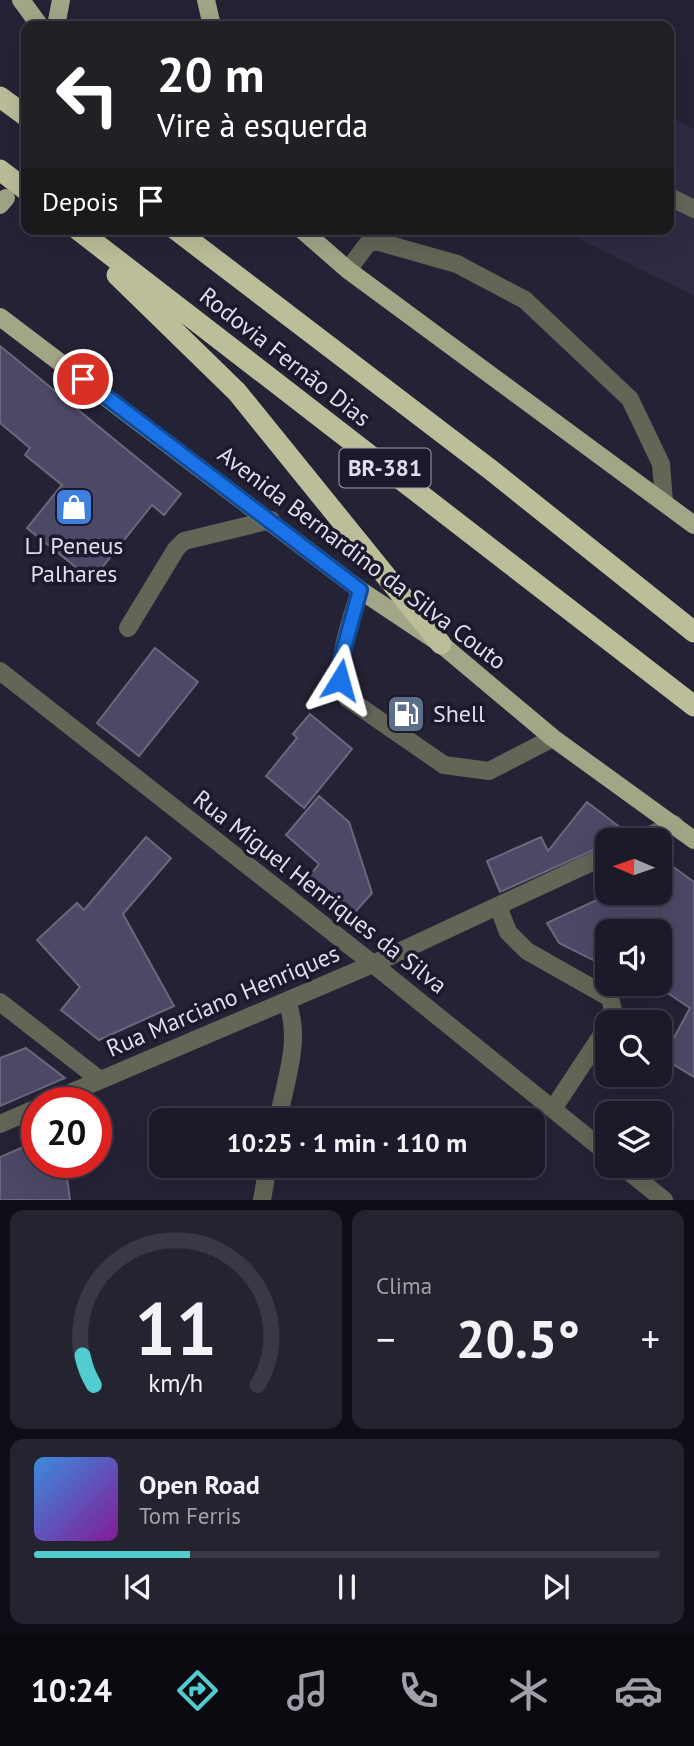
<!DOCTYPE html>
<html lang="pt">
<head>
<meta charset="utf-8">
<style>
	:root { --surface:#1b1a28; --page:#242330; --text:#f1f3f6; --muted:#a0a1a8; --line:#393845; --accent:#52cdcf }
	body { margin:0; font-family:"PT Sans",sans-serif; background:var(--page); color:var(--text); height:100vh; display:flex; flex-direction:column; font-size:26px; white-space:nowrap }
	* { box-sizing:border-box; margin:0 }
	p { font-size:23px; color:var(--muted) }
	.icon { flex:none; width:38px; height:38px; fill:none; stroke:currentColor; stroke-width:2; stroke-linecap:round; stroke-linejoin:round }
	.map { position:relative; height:1200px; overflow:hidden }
	.details { display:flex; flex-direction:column; gap:10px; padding:10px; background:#0f0e16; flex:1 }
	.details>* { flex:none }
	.top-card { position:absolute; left:21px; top:21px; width:653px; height:214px; border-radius:14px; box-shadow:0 7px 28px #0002,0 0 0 2px var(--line); background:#202124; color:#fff; overflow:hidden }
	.needle { width:46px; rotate:272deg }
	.fabs { position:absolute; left:595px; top:828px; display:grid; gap:14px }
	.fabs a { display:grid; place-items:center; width:77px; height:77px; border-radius:14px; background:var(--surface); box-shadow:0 7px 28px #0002,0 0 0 2px var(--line); font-size:35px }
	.speed { position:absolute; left:21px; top:1087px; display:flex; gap:14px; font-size:35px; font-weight:700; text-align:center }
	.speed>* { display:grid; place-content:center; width:91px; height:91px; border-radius:50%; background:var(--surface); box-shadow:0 7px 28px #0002,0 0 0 2px var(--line); line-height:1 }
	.speed .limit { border:10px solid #d22; background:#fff; color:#111 }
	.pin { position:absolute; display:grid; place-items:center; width:60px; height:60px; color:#fff; margin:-30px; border:4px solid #fff; border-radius:50%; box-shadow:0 2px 7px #0007 }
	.me { position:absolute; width:77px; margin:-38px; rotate:8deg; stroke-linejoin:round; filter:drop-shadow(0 0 5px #0008) }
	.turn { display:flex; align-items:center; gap:24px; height:147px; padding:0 21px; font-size:32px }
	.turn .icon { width:91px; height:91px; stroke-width:2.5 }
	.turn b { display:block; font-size:49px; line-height:60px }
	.then { display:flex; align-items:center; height:66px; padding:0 21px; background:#0003; gap:14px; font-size:26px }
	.big { font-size:52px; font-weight:700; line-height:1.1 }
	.details .widget { flex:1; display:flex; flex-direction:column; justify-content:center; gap:10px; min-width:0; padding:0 24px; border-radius:14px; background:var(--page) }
	.details .dial { align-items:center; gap:0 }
	.dial svg { height:182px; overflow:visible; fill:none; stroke:var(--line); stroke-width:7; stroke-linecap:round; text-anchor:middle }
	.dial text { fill:var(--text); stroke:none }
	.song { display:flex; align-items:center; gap:21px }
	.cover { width:84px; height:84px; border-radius:10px; background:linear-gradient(135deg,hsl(210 70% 55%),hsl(290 70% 35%)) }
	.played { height:7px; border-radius:4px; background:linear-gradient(90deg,var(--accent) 25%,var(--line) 25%) }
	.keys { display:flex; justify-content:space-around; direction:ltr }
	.heat { display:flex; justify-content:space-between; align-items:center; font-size:38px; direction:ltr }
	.details .tiles { flex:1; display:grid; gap:10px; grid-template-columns:1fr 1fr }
	.widget:last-child { grid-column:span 2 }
	.trip { position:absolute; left:149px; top:1108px; width:396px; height:70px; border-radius:14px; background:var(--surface); box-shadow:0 7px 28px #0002,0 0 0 2px var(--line); font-weight:700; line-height:70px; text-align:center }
	.tab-bar { display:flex; height:112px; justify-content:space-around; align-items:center; background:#0b0a10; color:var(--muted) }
	.tab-bar .icon { width:49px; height:49px }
	.tab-bar .selected { color:var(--accent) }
	.tab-bar b { font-size:32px; color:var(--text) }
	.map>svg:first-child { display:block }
</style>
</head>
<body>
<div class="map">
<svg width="694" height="1200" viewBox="0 0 694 1200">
	<rect width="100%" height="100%" fill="#242235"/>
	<!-- built -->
	<path fill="#2e2b43" d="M 669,116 L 694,129 L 694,296 L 559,229 L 668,229 Z"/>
	<!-- building -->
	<path fill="#4c4967" stroke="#6a687d" stroke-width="2" d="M 0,346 L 181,494 L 164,515 L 152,505 L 92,580 L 27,528 L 62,485 L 25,455 L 30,448 L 0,423 Z
		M 155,648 L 198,682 L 139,756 L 97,723 Z
		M 310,714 L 352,749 L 304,808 L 266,776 L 297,738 L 293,734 Z
		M 319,796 L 349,822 L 372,893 L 349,919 L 303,884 L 319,864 L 286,835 Z
		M 587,802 L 630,835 L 619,840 L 607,840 L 607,844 L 500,892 L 487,861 L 541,837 L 548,851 Z
		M 146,837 L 171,858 L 123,914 L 174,1006 L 99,1040 L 61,1010 L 80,987 L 37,940 L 77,903 L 84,910 Z
		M 672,866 L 694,882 L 694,1077 L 663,1058 L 690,1008 L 660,988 L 660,931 L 607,931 L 607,967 L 559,943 L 547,923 L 614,892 L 660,892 L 660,872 Z
		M 26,1048 L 65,1078 L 0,1106 L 0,1058 Z
		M 37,1141 L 37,1162 L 65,1162 L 70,1200 L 0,1200 L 0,1157 Z"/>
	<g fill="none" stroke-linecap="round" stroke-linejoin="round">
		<!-- minor -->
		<path stroke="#646557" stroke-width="18" d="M 668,196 L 694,209
			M 372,240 L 457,264 L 525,300 L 630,399 L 661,464 L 664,501
			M 348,270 L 377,231
			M 360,590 C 350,625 333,662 347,698 L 444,765 L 489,771 L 553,738
			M 128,628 L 176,549 L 184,541 L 271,520
			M 0,671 L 373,964 L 607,1153
			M 640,840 L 674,824
			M 498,906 L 508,932 L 527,951 L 610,998 L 614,1014 L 610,1022
			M 0,1002 L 100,1080
			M 49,1102 L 373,964 L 607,855
			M 553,1109 L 607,1027
			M 278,1120 C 285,1082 302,1039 287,1002
			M 0,1124 L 37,1108
			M 622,1166 L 664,1200
			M 262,1200 L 268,1166"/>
		<!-- major -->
		<path stroke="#a3a587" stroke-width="18" d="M 21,0 L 40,26
			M 206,0 L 212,26
			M 56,26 L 61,0
			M 0,205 L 6,198
			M 301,229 L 348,270 L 694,525
			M 0,317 L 360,590 L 441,644 L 553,738 L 694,840"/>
		<!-- highway -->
		<path stroke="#bcbe9a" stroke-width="21" d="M 0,97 L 26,116
			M 0,170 L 26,190
			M 77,229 L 694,706
			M 175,229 L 491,470 L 694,632
			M 117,275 L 237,392 L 441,644"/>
	</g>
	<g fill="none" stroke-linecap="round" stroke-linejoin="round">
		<defs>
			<path id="route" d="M 83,379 L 360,590 L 341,659 L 340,680"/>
		</defs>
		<!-- route casing -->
		<use href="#route" stroke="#114b97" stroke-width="18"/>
		<!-- route -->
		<use href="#route" stroke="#1a73e8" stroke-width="12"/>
	</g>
	<!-- icons -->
	<defs>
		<symbol id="shop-square" viewBox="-11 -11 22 22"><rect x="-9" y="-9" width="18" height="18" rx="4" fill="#3f7fe0" stroke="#1b192b"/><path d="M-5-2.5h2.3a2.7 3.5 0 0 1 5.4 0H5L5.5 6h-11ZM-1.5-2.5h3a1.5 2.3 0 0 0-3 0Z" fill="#fff"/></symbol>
		<symbol id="fuel-square" viewBox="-11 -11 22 22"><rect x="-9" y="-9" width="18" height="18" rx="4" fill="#5c6f8a" stroke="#1b192b"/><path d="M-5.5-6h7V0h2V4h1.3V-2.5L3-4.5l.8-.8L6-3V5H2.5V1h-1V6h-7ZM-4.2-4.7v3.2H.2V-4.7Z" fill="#fff"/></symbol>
	</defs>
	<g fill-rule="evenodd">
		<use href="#shop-square" x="52" y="485" width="44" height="44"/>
		<use href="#fuel-square" x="384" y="692" width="44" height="44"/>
	</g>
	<g text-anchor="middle" stroke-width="7" stroke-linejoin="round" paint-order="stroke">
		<!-- shield labels -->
		<rect fill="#1b192b" stroke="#a4a2b0" stroke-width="2" x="339.5" y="448.5" width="91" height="39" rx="5"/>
		<g font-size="23" font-weight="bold" fill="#dedde9">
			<text x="385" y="476">BR-381</text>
		</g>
		<!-- street labels -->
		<g font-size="24" fill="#dedde9" stroke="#1b192b">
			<text transform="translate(285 357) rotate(38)" y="8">Rodovia Fernão Dias</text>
			<text transform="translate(362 558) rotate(37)" y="8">Avenida Bernardino da Silva Couto</text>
			<text transform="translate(320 892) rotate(38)" y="8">Rua Miguel Henriques da Silva</text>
			<text transform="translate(223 1001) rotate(-23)" y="8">Rua Marciano Henriques</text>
		</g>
		<!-- poi labels -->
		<g font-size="24" fill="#dedde9" stroke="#1b192b">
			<text x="74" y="554">LJ Peneus<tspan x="74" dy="28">Palhares</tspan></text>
			<text x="433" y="722" text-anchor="start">Shell</text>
		</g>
	</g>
</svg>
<div class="fabs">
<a><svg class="needle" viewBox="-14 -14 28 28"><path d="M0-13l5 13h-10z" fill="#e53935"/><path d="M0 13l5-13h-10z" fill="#a0a1a8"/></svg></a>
<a><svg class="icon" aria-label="sound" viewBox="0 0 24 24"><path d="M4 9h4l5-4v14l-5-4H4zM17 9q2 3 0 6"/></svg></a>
<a><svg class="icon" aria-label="search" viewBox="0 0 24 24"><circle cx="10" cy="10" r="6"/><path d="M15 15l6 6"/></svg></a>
<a><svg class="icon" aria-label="layers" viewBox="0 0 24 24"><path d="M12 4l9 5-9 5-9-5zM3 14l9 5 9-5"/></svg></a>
</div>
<div class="speed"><div class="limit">20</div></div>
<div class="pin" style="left:83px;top:379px;background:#d93025"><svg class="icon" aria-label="arrive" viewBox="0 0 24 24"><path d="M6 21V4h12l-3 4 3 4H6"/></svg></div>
<svg class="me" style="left:340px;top:680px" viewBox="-20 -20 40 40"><path d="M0-17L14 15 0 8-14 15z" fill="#1a73e8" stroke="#fff" stroke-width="4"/></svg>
<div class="trip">10:25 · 1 min · 110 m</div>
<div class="top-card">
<div class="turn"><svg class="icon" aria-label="left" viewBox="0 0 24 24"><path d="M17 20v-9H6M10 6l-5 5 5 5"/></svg><div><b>20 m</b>Vire à esquerda</div></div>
<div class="then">Depois<svg class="icon" aria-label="arrive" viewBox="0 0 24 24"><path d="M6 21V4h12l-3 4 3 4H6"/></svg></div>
</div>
</div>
<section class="details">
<div class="tiles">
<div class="widget dial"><svg viewBox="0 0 100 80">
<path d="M14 69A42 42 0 1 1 86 69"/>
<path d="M14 69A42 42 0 0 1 9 56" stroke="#52cdcf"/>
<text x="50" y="56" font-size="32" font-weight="700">11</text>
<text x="50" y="72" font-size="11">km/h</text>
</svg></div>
<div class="widget"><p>Clima</p>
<div class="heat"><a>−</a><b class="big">20.5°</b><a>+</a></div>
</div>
<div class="widget">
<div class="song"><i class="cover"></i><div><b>Open Road</b><p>Tom Ferris</p></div></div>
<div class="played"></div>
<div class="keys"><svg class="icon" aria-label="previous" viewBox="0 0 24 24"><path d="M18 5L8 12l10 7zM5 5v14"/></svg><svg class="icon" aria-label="pause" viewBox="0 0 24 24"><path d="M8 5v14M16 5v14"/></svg><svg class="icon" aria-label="next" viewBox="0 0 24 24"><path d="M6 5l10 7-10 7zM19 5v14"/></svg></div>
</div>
</div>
</section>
<nav class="tab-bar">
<b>10:24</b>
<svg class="icon selected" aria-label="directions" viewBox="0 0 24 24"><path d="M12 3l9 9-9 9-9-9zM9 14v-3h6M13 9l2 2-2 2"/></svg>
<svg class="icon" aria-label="music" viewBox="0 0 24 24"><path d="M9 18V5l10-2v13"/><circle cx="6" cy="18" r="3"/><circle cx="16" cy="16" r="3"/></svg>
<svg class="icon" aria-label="phone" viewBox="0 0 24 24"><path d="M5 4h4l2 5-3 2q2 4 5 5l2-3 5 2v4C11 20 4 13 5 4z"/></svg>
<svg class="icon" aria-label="climate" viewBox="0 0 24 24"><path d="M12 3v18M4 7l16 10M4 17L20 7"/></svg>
<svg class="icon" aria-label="car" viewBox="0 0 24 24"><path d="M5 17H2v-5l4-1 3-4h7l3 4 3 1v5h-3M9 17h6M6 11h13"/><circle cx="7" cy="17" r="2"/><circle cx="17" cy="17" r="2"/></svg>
</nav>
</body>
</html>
